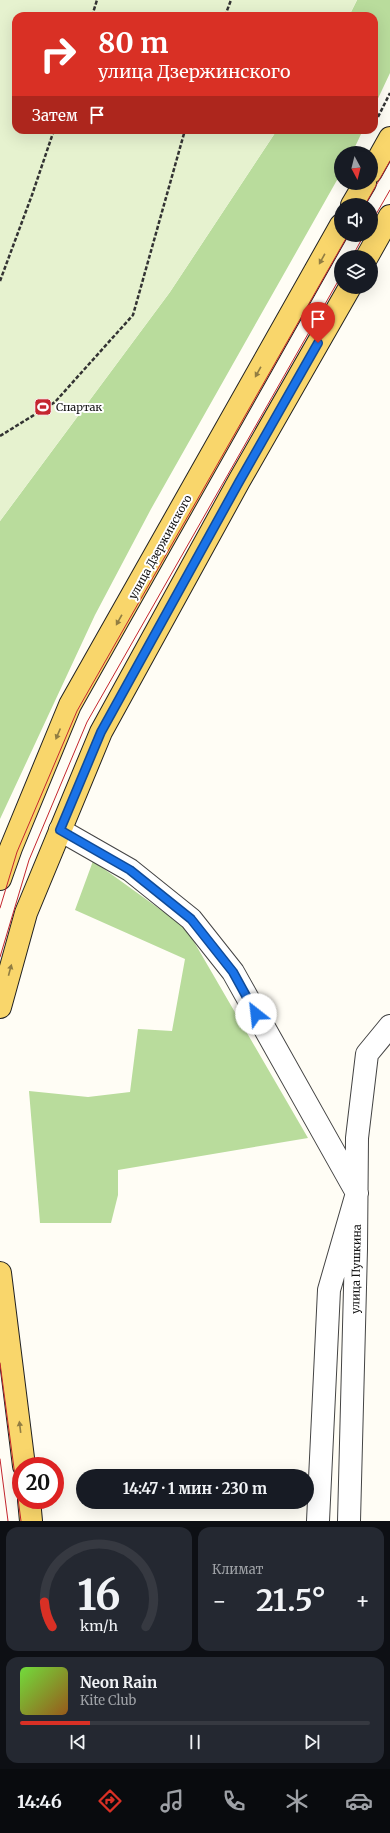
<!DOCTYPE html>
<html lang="ru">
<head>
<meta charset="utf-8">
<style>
	:root { --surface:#171b24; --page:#242831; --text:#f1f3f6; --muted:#9ea1a6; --line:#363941; --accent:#d93025 }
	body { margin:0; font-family:Merriweather,serif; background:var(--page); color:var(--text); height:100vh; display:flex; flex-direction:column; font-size:15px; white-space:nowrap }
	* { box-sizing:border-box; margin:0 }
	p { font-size:13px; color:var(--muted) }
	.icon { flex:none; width:22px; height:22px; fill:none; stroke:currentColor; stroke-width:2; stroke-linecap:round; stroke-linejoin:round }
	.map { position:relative; height:1521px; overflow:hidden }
	.details { display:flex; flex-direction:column; gap:6px; padding:6px; background:#0d0f14; flex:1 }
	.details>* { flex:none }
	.hud { position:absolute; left:12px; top:12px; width:366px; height:122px; border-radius:12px; box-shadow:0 4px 16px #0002; background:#d93025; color:#fff; overflow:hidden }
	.needle { width:26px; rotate:173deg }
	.tools { position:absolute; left:334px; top:146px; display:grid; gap:8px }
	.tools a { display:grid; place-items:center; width:44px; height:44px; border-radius:50%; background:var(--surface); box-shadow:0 4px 16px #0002; font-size:20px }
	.speed { position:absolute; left:12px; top:1457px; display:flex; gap:8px; font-size:20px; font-weight:700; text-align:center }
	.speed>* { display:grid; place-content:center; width:52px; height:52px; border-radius:50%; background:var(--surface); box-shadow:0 4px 16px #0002; line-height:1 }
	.speed .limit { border:6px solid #d22; background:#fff; color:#111 }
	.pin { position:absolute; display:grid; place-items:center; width:34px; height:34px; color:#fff; margin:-41px -17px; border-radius:50% 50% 50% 0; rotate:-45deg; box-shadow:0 0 4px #0007 }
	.pin .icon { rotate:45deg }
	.me { position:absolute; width:44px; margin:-22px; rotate:331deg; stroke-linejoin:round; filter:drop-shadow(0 0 3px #0008) }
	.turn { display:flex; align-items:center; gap:14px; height:84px; padding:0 20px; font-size:18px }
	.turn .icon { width:52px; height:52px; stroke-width:2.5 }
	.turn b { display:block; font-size:28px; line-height:34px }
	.then { display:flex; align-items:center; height:38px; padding:0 20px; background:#0003; gap:8px; font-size:15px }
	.big { font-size:30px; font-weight:700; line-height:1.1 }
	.details .widget { flex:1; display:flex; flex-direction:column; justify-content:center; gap:6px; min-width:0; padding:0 14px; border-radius:12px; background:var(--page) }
	.details .dial { align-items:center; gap:0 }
	.dial svg { height:104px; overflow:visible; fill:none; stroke:var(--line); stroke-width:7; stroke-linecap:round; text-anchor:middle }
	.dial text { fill:var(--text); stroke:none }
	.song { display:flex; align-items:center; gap:12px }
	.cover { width:48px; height:48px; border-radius:6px; background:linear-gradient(135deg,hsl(100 70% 55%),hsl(30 70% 35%)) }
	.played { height:4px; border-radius:2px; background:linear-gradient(90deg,var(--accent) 20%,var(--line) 20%) }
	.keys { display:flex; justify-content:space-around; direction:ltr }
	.heat { display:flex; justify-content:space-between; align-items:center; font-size:22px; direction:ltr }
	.details .tiles { flex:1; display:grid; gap:6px; grid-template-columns:1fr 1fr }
	.widget:last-child { grid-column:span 2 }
	.trip { position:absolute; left:76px; top:1469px; width:238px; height:40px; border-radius:20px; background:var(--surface); box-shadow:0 4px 16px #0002; font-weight:700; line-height:40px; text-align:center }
	.menu { display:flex; height:64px; justify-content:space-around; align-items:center; background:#090b0e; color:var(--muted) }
	.menu .icon { width:28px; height:28px }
	.menu .active { color:var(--accent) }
	.menu b { font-size:18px; color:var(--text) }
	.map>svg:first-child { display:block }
</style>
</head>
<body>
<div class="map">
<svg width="390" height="1521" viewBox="0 0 390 1521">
	<rect width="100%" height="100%" fill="#fffdf5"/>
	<!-- forest -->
	<path fill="#b9dc9c" d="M 357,0 L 390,0 L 390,73 L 374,107 L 374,16 L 349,16 Z
		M 277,130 L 363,130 L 352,153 L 341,153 L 341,173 L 151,509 L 95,615 L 0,819 L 0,521 L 170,292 Z
		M 93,861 L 186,928 L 308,1138 L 118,1170 L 118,1195 L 111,1223 L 40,1223 L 29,1091 L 88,1097 L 130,1092 L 138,1029 L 172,1031 L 185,959 L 75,910 Z"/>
	<!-- pitch -->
	<path fill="#e6f2cf" d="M 0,0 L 357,0 L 349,16 L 16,16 L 16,130 L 277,130 L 170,292 L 0,521 Z"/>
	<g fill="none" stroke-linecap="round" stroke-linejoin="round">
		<defs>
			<path id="minor" d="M 60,830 L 130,870 L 191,919 L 233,972 L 357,1193 L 329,1290 L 318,1521
				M 349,1521 L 356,1249 L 357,1138 L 367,1054 L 390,1026"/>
			<path id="major" d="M 371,172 L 390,138
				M 352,205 L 365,183
				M 367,257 L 390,216
				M 0,879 L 11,848 L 70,705 L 341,225
				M 0,1007 L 26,913 L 101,732 L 239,481 L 350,287
				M 0,1273 L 24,1466
				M 29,1500 L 31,1521"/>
		</defs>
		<!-- minor casing -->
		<use href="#minor" stroke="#444" stroke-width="24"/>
		<!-- major casing -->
		<use href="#major" stroke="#222" stroke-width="24"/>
		<!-- path -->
		<path stroke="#333" stroke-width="2.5" stroke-dasharray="4 2" stroke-linecap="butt" d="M 92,16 L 97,0
			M 225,16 L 231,0
			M 378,117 L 390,93
			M 0,281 L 32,195 L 54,130
			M 0,436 L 55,402 L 133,315 L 185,130"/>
		<!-- minor -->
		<use href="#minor" stroke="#fff" stroke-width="22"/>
		<!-- major -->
		<use href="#major" stroke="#f9d66b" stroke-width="22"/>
		<!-- tram -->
		<path stroke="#c4262e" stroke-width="1" d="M 365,205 L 390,161
			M 371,223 L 390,190
			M 352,257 L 364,235
			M 0,908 L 17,852 L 77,711 L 348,235
			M 0,957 L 29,860 L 87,722 L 341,276
			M 0,1363 L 21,1521
			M 0,1459 L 8,1521"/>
	</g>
	<!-- one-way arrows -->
	<defs><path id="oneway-solid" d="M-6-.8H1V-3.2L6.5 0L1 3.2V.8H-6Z"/></defs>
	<g fill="#917d42">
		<use href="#oneway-solid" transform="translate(322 259) rotate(119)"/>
		<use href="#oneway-solid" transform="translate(258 372) rotate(119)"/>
		<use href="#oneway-solid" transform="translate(119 620) rotate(119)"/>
		<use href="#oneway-solid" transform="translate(58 734) rotate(113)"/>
		<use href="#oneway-solid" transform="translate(10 970) rotate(-75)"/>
		<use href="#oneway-solid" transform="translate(20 1427) rotate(-97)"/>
	</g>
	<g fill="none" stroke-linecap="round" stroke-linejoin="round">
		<defs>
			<path id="route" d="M 256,1014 L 233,972 L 191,919 L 130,870 L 60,830 L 101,732 L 239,482 L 318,343"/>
		</defs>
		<!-- route casing -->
		<use href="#route" stroke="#114b97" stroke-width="10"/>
		<!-- route -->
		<use href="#route" stroke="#1a73e8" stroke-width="7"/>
	</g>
	<!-- icons -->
	<defs>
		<symbol id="stadium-square" viewBox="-11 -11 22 22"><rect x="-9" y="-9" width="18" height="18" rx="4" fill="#c4262e" stroke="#fff"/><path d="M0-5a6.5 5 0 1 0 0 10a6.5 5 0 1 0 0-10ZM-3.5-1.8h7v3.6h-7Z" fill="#fff"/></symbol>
	</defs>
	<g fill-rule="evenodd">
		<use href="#stadium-square" x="33" y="397" width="20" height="20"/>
	</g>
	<g text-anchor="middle" stroke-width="4" stroke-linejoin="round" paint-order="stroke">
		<!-- poi labels -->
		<g font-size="11" fill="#111" stroke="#fff" text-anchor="start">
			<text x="56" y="411">Спартак</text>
		</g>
		<!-- street labels -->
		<g font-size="11" fill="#111" stroke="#fff">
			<text transform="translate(160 547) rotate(-61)" y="4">улица Дзержинского</text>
			<text transform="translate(356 1269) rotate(-89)" y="4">улица Пушкина</text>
		</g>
	</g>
</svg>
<div class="tools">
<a><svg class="needle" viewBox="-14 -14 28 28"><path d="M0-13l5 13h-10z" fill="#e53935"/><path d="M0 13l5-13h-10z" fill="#9ea1a6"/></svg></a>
<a><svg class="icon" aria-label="sound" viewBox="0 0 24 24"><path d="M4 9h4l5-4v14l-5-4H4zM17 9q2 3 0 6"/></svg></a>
<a><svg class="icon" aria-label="layers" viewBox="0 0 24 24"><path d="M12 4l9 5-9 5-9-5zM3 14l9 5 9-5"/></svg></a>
</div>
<div class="speed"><div class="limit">20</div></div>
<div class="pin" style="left:318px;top:343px;background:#d93025"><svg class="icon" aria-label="arrive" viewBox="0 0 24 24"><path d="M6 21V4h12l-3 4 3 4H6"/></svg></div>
<svg class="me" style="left:256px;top:1014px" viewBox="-20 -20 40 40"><circle r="19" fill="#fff"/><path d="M0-13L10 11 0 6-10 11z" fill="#1a73e8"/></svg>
<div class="trip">14:47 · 1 мин · 230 m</div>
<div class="hud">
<div class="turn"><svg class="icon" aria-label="right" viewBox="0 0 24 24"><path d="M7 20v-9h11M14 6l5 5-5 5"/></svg><div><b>80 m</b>улица Дзержинского</div></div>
<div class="then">Затем<svg class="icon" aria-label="arrive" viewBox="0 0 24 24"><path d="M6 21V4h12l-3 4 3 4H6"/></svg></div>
</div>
</div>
<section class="details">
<div class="tiles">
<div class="widget dial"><svg viewBox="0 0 100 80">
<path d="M14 69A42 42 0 1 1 86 69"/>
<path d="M14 69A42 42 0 0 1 8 50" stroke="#d93025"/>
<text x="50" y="56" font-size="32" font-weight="700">16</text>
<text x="50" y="72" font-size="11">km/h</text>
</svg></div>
<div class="widget"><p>Климат</p>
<div class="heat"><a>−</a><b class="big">21.5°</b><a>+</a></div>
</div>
<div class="widget">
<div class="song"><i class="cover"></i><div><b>Neon Rain</b><p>Kite Club</p></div></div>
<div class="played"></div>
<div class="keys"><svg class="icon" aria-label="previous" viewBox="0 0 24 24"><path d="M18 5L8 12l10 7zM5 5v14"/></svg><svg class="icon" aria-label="pause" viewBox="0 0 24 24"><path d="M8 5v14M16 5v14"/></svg><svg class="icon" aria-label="next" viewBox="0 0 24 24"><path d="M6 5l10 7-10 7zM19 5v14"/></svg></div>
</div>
</div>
</section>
<nav class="menu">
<b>14:46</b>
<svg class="icon active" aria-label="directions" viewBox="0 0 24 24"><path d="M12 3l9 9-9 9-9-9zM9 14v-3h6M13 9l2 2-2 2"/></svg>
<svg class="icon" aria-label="music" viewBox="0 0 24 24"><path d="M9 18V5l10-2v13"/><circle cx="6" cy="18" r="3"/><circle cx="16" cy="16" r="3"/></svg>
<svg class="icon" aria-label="phone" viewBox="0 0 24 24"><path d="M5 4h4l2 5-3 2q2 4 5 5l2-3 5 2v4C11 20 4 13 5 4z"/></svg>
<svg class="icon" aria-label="climate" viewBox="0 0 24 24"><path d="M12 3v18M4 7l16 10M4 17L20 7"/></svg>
<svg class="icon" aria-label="car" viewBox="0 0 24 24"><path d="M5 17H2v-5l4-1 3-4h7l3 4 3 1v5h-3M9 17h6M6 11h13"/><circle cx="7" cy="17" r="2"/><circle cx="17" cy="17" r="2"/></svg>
</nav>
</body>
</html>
